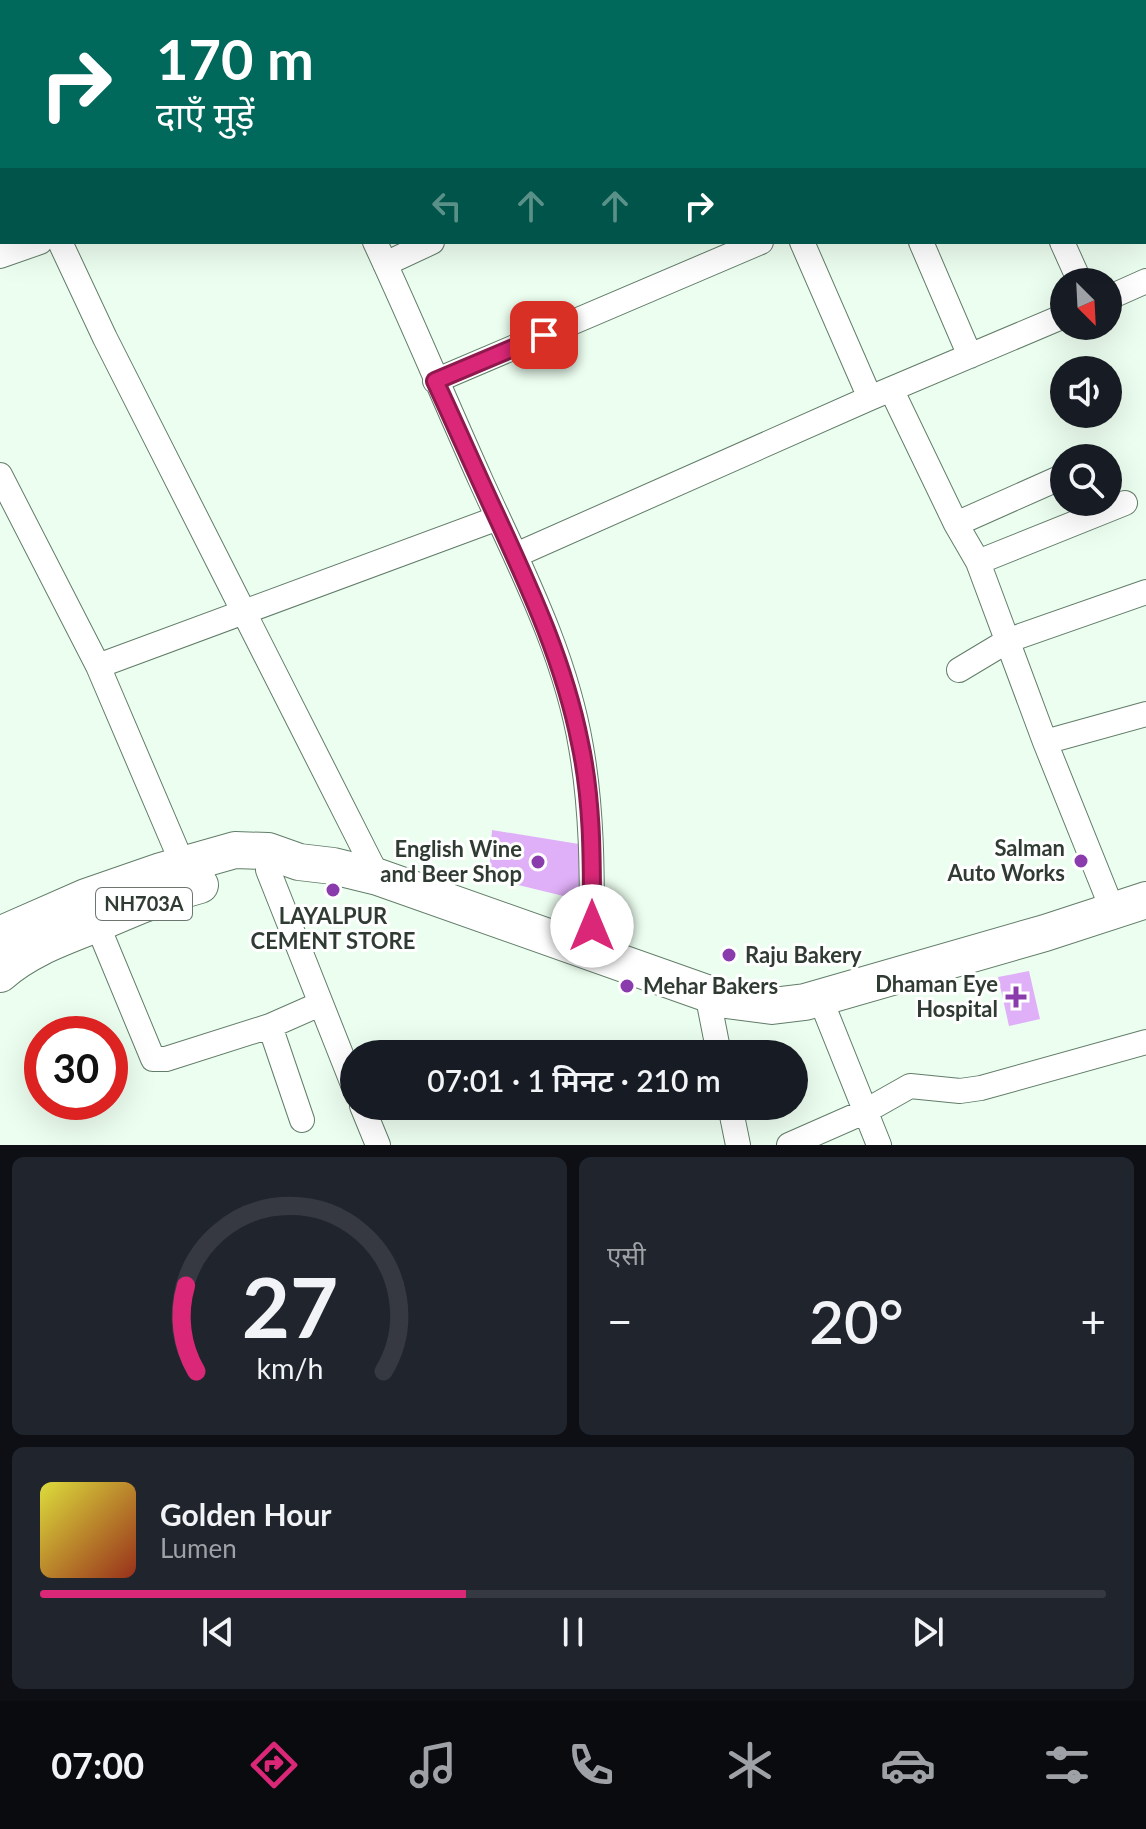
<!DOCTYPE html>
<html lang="hi">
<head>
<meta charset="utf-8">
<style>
	:root { --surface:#171b24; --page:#20242c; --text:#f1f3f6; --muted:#9ea1a6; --line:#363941; --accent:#db2777 }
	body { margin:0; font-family:Lato,"Noto Sans Devanagari",sans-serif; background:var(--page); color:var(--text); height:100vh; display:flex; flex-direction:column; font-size:30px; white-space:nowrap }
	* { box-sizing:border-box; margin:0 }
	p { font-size:26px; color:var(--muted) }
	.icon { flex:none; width:44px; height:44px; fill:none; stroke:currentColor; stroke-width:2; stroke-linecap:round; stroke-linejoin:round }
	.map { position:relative; height:1145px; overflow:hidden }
	.sheet { display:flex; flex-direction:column; gap:12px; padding:12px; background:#0d0f14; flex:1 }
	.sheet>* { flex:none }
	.guide { position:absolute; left:0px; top:0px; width:1146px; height:244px; box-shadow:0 8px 32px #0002; background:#00695c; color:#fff; overflow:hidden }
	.needle { width:52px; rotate:156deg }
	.controls { position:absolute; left:1050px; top:268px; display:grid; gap:16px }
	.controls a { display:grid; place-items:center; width:72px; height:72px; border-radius:50%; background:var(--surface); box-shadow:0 8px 32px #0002; font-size:40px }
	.speed { position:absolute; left:24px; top:1016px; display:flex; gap:16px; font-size:40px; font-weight:700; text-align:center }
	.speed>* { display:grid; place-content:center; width:104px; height:104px; border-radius:50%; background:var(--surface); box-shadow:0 8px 32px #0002; line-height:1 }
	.speed .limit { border:12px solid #d22; background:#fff; color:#111 }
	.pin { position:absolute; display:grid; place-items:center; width:68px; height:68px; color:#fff; margin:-34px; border-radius:16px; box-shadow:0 4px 12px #0006 }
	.me { position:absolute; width:88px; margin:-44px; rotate:0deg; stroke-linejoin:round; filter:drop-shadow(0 0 6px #0008) }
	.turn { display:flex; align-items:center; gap:28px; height:168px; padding:0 24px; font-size:36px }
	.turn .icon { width:104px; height:104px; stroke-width:2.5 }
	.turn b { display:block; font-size:56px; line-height:68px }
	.lanes { display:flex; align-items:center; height:76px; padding:0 24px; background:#0003; justify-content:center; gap:40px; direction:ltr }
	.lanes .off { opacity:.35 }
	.big { font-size:60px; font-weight:600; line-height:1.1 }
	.sheet .widget { flex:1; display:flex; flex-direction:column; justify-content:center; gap:12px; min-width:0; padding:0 28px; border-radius:12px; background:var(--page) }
	.sheet .dial { align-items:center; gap:0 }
	.dial svg { height:208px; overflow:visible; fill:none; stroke:var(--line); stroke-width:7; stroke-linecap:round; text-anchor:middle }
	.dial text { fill:var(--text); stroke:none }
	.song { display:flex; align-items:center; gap:24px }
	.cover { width:96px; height:96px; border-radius:12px; background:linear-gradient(135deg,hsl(60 70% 55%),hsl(10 70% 35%)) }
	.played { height:8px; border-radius:4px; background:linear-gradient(90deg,var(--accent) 40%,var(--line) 40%) }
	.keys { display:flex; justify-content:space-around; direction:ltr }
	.heat { display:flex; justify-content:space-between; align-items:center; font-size:44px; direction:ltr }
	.sheet .tiles { flex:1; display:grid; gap:12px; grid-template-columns:1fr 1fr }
	.widget:last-child { grid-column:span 2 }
	.trip { position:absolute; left:340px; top:1040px; width:468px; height:80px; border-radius:40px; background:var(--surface); box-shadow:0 8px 32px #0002; font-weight:600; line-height:80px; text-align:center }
	.menu { display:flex; height:128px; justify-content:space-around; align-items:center; background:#090b0e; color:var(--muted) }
	.menu .icon { width:56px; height:56px }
	.menu .selected { color:var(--accent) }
	.menu b { font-size:36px; color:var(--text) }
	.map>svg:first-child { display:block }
</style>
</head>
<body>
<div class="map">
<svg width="1146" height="1145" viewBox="0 0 1146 1145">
	<rect width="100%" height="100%" fill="#ecfef0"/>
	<!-- building -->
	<path fill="#dfaff7" d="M 492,830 L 585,845 L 588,902 L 489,878 Z
		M 1029,971 L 1040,1019 L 1009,1026 L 998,977 Z"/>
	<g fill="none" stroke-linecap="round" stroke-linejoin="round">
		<defs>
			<path id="minor" d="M 13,0 L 13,2
				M 262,0 L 263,2
				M 695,0 L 696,2
				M 35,2 L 39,0
				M 396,2 L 400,0
				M 725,2 L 729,0
				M 1067,2 L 1071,0
				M 1144,15 L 1146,20
				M 0,20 L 2,19
				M 0,112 L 2,117
				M 60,242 L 105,338 L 378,877
				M 375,242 C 412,321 445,401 481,481 C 520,567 565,652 581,747 C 593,815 592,883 592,952
				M 802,242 L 870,398
				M 921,242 L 970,356
				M 1062,242 L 1080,282
				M 0,256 L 40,242
				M 385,264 L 432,242
				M 1108,298 L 1146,281
				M 435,381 L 761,242
				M 891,389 L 956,524 L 978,562 L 1045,742 L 1113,911
				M 0,475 L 98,666 L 183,865
				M 956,524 L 1064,476
				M 516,555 L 870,398 L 1064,316
				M 978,562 L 1125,503
				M 98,666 L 498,518
				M 959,670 L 1009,640 L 1146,592
				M 1045,742 L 1146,714
				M 268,870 L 354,1087
				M 97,924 L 153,1059 L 166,1059 L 270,1026 L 320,1004
				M 707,993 L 719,1054
				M 820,998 L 879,1145
				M 270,1026 L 302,1120
				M 362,1106 L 378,1145
				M 730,1106 L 738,1145
				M 789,1145 L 864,1112 L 910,1086 L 960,1091 L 981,1088 L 1146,1042"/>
			<path id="highway" d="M 0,937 L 6,932 L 86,897 L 161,871 L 235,850 L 268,851 L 299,862 L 333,866 L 378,877 L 726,1000 L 772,1006 L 805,1002 L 1045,933 L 1146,900
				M 0,974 C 27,950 61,938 94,925 C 129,910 163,895 200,885"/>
		</defs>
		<!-- minor casing -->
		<use href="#minor" stroke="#617d68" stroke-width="26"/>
		<!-- highway casing -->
		<use href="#highway" stroke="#617d68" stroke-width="38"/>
		<!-- minor -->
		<use href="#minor" stroke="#fff" stroke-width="24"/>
		<!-- highway -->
		<use href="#highway" stroke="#fff" stroke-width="36"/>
	</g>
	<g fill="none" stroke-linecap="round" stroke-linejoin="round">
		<defs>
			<path id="route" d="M 544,335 L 435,381 C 456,426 475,470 496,515 C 530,589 564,662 580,743 C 593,803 592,865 592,926"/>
		</defs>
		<!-- route casing -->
		<use href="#route" stroke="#8e194d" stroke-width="20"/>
		<!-- route -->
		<use href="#route" stroke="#db2777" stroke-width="14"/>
	</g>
	<!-- markers -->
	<g fill="#8a3cac" stroke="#fff" stroke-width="3">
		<circle cx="1081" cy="861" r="8"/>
		<circle cx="538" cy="862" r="8"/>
		<circle cx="333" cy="890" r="8"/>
		<circle cx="729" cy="955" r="8"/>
		<circle cx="627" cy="986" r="8"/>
		<path d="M1012 985h8v8h8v8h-8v8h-8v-8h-8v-8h8z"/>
	</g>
	<g text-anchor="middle" stroke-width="6" stroke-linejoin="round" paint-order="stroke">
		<!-- shield labels -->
		<rect fill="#fff" stroke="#6e7670" stroke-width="2" x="96" y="888" width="96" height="32" rx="6"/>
		<g font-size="20" font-weight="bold" fill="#303c33">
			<text x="144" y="911">NH703A</text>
		</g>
		<!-- poi labels -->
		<g font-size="22" font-weight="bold" fill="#303c33" stroke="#fff" text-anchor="end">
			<text x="1065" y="856">Salman<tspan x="1065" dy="25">Auto Works</tspan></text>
			<text x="522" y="857">English Wine<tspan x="522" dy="25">and Beer Shop</tspan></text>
			<text x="333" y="924" text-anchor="middle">LAYALPUR<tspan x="333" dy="25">CEMENT STORE</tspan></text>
			<text x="745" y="963" text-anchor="start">Raju Bakery</text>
			<text x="998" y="992">Dhaman Eye<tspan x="998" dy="25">Hospital</tspan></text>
			<text x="643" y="994" text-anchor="start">Mehar Bakers</text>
		</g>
	</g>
</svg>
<div class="controls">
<a><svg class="needle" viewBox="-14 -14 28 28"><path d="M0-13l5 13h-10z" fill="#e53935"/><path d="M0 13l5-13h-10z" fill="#9ea1a6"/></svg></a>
<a><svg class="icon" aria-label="sound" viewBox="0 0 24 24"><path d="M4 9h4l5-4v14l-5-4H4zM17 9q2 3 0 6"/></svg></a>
<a><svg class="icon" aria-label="search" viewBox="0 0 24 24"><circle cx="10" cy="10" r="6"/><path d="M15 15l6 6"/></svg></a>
</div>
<div class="speed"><div class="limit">30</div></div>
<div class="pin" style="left:544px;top:335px;background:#d93025"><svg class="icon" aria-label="arrive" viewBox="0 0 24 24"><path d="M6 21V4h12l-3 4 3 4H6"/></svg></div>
<svg class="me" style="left:592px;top:926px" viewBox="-20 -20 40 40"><circle r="19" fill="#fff"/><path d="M0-13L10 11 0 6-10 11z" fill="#db2777"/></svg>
<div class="trip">07:01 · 1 मिनट · 210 m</div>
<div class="guide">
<div class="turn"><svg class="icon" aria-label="right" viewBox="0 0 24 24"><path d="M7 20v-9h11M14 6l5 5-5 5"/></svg><div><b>170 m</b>दाएँ मुड़ें</div></div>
<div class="lanes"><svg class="icon off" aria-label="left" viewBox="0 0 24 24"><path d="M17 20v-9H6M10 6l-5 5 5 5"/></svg><svg class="icon off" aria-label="ahead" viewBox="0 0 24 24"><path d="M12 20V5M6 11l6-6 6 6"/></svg><svg class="icon off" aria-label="ahead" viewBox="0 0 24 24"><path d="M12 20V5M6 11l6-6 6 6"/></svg><svg class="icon" aria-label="right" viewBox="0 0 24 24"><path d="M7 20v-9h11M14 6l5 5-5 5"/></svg></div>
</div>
</div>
<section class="sheet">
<div class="tiles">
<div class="widget dial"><svg viewBox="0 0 100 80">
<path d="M14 69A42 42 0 1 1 86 69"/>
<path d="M14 69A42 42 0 0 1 10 36" stroke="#db2777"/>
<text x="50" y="56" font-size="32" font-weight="700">27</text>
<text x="50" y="72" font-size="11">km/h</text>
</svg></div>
<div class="widget"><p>एसी</p>
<div class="heat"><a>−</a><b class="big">20°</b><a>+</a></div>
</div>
<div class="widget">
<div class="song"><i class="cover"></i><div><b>Golden Hour</b><p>Lumen</p></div></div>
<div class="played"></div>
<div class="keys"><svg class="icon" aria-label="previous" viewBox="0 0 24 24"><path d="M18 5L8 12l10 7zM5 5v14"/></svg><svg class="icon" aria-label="pause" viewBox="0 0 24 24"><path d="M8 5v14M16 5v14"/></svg><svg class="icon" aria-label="next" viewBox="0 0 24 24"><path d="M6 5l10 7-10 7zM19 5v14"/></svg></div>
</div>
</div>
</section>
<nav class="menu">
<b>07:00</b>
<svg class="icon selected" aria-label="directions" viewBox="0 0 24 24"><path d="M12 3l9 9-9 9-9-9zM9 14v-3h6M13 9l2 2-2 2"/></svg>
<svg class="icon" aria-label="music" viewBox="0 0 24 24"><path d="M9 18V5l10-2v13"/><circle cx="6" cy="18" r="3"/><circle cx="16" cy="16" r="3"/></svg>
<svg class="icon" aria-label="phone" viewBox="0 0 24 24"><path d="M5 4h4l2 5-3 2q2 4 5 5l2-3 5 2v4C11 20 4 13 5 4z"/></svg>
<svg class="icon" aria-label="climate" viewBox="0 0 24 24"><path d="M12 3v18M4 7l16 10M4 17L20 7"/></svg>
<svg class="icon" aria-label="car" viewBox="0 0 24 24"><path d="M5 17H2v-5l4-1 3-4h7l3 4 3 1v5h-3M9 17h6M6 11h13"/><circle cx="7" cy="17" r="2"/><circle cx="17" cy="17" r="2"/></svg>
<svg class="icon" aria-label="filters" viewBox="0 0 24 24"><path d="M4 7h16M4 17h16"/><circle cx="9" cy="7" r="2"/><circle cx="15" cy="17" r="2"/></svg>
</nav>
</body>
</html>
